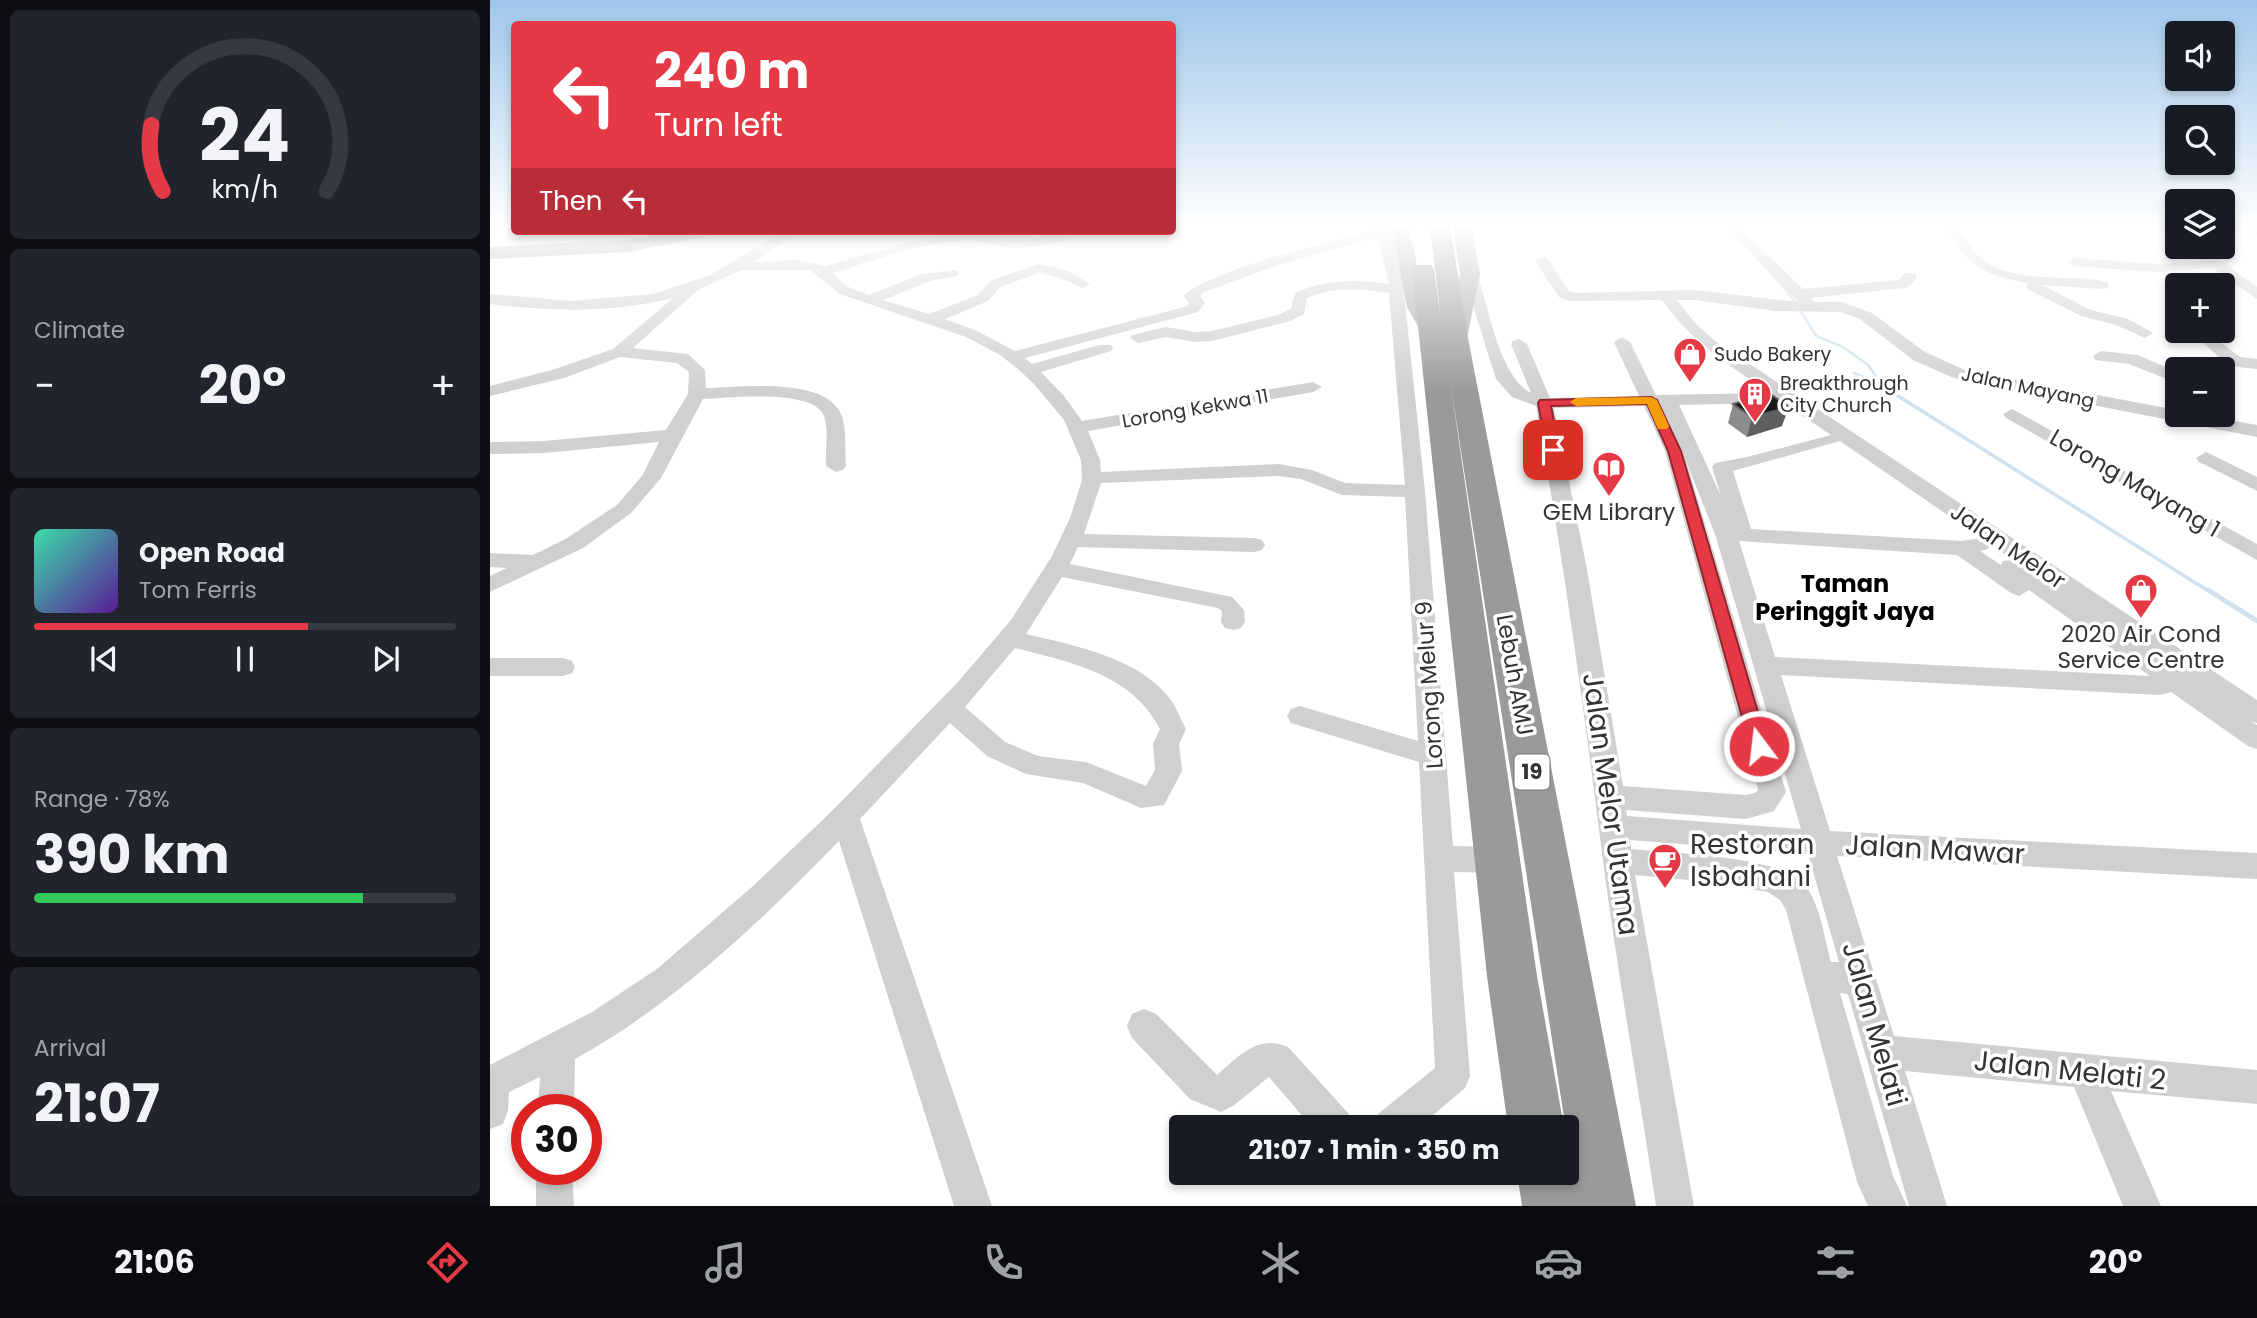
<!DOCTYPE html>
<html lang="en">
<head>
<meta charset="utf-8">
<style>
	:root { --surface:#171b24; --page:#20242c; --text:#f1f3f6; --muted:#9ea1a6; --line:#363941; --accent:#e63946 }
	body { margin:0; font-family:Poppins,sans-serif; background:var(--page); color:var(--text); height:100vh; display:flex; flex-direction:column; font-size:26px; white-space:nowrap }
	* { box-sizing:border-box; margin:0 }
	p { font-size:23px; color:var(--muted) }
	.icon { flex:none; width:38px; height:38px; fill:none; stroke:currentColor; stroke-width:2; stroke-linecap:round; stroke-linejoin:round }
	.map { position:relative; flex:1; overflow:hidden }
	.sheet { display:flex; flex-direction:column; gap:10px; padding:10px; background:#0d0f14; width:490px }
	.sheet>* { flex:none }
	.hud { position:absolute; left:21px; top:21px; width:665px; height:214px; border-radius:7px; box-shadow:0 4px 10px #0003; background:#e63946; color:#fff; overflow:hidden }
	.buttons { position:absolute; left:1675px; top:21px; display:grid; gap:14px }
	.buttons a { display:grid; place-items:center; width:70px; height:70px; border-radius:7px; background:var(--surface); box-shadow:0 4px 10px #0003; font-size:35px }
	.speed { position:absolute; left:21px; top:1094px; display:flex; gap:14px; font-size:35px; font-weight:700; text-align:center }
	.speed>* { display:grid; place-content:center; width:91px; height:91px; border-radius:50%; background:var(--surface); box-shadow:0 4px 10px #0003; line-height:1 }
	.speed .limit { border:10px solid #d22; background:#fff; color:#111 }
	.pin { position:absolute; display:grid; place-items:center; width:60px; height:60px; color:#fff; margin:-30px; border-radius:14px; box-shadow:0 4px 10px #0006 }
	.me { position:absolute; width:77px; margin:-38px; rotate:345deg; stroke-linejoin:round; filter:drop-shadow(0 0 5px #0008) }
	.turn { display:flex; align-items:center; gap:24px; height:147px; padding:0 28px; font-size:32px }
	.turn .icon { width:91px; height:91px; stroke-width:2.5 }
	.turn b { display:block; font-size:49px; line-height:60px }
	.then { display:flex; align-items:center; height:66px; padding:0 28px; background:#0003; gap:14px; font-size:26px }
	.big { font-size:52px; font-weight:700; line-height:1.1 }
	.sheet .card { flex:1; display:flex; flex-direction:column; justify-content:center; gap:10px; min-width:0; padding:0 24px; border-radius:10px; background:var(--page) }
	.sheet .dial { align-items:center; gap:0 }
	.dial svg { height:182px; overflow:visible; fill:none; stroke:var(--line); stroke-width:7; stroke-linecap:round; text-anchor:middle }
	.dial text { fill:var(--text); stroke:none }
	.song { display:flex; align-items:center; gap:21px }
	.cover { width:84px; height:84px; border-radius:10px; background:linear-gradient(135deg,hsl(160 70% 55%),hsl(270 70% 35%)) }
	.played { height:7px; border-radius:4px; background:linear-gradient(90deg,var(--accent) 65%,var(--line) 65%) }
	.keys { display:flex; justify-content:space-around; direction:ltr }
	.heat { display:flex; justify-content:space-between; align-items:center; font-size:38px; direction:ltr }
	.charge { height:10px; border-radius:5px; background:linear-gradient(90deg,#34c759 78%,var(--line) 0) }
	.trip { position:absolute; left:679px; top:1115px; width:410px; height:70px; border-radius:7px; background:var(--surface); box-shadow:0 4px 10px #0003; font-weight:700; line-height:70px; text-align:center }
	.dock { display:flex; height:112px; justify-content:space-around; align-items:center; background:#090b0e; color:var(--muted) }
	.dock .icon { width:49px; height:49px }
	.dock .current { color:var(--accent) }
	.dock b { font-size:32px; color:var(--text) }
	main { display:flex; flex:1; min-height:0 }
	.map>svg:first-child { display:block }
</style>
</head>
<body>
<main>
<section class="sheet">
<div class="card dial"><svg viewBox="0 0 100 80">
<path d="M14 69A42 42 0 1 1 86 69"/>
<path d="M14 69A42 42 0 0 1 9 40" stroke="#e63946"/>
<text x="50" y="56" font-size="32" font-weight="700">24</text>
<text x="50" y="72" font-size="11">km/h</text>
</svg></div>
<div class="card"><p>Climate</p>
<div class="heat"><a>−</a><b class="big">20°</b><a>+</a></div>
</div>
<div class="card">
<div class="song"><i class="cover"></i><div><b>Open Road</b><p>Tom Ferris</p></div></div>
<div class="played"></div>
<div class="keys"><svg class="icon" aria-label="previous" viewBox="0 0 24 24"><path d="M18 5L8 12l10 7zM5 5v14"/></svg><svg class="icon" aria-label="pause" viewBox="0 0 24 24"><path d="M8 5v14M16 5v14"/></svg><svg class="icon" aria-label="next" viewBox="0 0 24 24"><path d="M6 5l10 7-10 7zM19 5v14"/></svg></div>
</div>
<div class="card"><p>Range · 78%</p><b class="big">390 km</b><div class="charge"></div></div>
<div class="card"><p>Arrival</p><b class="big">21:07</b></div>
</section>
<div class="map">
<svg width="1767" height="1206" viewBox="0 0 1767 1206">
	<rect width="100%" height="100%" fill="#fff"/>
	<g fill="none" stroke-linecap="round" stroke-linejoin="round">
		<!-- stream-far2 -->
		<path stroke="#cfe2ee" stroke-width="2.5" d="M 1286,278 L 1305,302
			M 1310,310 L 1326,336 L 1353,347 L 1378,365 L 1392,385
			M 1364,373 L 1388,383"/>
		<!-- stream-far1 -->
		<path stroke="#cfe2ee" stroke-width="3.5" d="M 1389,384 L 1720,592"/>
		<!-- stream -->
		<path stroke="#cfe2ee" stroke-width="5" d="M 1718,590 L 1767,621"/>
		<!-- minor -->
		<path fill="#d0d0d0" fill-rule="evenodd" d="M 899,226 L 916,227 L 901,233 L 913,284 L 935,491 L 963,846 L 1008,847 L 1018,851 L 1023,860 L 1018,869 L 1008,873 L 964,872 L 980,1076 L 975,1088 L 929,1127 L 883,1127 L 888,1114 L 945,1068 L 929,762 L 801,723 L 797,716 L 801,709 L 810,706 L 928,741 L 915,497 L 852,495 L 811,479 L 789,476 L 611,483 L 594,534 L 764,538 L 772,540 L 775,545 L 772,550 L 764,552 L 588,547 L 580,564 L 742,597 L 754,610 L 755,622 L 751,628 L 743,630 L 735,628 L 731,622 L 732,611 L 728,608 L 572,577 L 536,634 C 585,646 649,657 681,700 C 687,709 691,720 696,729 L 689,744 L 692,771 L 674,805 L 651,808 L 593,783 L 536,774 L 497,756 L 460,723 L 370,819 L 502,1206 L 464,1206 L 349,841 C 269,923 186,1003 85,1059 L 84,1110 L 48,1110 L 50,1077 L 19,1092 L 18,1111 L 13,1124 L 0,1129 L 0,1065 L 102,1012 L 167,969 L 263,886 L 342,811 L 467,683 L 521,620 L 562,556 L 580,518 L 592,480 L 591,460 L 574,420 L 545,385 L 528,369 L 510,355 L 476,337 L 350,294 L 320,270 L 251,270 L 208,290 L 143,348 L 198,354 L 215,370 L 216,388 C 250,387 332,377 350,412 C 358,428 354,449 356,466 L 353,470 L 346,472 L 336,466 C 335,450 339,431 334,416 C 323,388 238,398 213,399 L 171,478 L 141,513 L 93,548 L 0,592 L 0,576 L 17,568 L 0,567 L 0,553 L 43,555 L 77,538 L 127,505 L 152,476 L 169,442 L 54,453 L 0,454 L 0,442 L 54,441 L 176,430 L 198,394 L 199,372 L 187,363 L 130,357 L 74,378 L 0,396 L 0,386 L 62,370 L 123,349 L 183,298 C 122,313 62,312 0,304 L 0,294 L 81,301 L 163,294 L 220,275 L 294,231 L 310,231 L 265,262 L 307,260 L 335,266 L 419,242 L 460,234 L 484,232 L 523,240 L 549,238 L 570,231 L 590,231 C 575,244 531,251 512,247 C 501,245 491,240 480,240 C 433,241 387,260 342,273 L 356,286 L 379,295 L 432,274 L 467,270 L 469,273 L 467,276 L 440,281 L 393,300 L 439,314 L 488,295 L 500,281 L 548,264 L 578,271 L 600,284 L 593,288 L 568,277 L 549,273 L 510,287 L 498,301 L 455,319 L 487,331 L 525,351 L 698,306 L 699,303 L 694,296 C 714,271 861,236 899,226 ZM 888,237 L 899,284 C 865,279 835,279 805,293 L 801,309 L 788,315 L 722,331 L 706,332 L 676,327 L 642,335 L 640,338 L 648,343 L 676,337 L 706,342 L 722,341 L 800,321 L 814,314 L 817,298 C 844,286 871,289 899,293 L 915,485 L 855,483 L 822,470 L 789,464 L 611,472 L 610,460 L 598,431 L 823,392 L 832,387 L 823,382 L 592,421 L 574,396 L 551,372 L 621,351 L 623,348 L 621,345 L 609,345 L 542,364 L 535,358 L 708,312 L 715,303 L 710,296 L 714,292 L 788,265 ZM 525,648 C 580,662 642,674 670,729 L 663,744 L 665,770 L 656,786 L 596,762 L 548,756 L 515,742 L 475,707 Z
			M 1234,226 L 1248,226 L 1313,289 L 1409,280 L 1415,273 L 1425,273 L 1427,276 C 1423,282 1421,287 1414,288 L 1321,298 L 1325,302 L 1352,302 L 1382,313 L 1435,352 L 1475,370 L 1687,410 L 1687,415 L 1711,415 L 1767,425 L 1767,437 L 1464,378 L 1423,360 L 1370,319 L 1350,312 L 1286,311 L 1205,300 L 1187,300 L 1205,323 L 1225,341 L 1767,700 L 1767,723 L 1760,721 L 1767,725 L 1767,749 L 1758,746 L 1681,692 L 1670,695 L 1291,675 L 1340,831 L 1767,853 L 1767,879 L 1347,856 L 1404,1036 L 1767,1070 L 1767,1104 L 1621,1091 L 1671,1206 L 1633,1206 L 1584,1087 L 1415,1071 L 1457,1206 L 1419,1206 L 1358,994 L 1350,993 L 1403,1176 L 1417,1206 L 1378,1206 L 1367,1182 L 1296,910 L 1290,900 L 1278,892 L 1209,881 L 1145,875 L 1204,1206 L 1166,1206 C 1149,1091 1128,976 1113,861 C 1094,709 1073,557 1046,406 L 1022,397 L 1006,379 L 973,274 L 980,270 L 987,274 C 999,307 1009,377 1041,393 L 1021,344 L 1023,341 L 1029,339 L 1037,344 L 1060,398 L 1149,396 L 1124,342 L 1132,337 L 1140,342 L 1166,395 L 1280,393 C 1235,362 1205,345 1172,300 L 1079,301 L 1069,297 L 1045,261 L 1052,257 L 1057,258 L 1079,291 L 1086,293 L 1205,290 L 1308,302 ZM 1291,401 L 1341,435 L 1257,457 L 1225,463 L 1222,467 L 1231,496 L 1189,405 L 1282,403 ZM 1154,406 L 1175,451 L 1268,790 L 1265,793 L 1256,795 L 1133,786 L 1097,569 L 1064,408 ZM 1350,441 L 1491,538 L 1472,541 L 1261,529 L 1243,471 ZM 1196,461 L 1225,534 L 1311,829 L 1137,816 L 1136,810 L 1256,819 L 1284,811 L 1296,792 ZM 1249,541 L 1467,555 L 1521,593 L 1529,596 L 1539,590 L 1660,676 L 1285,657 ZM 1501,544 L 1523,560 L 1513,561 L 1511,565 L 1490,551 L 1498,549 ZM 1140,840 L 1318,854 L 1349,962 L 1341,962 C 1334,938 1330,899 1311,881 C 1283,856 1180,853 1141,849 Z
			M 1456,226 L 1468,226 C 1475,236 1480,249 1490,257 C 1524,287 1578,272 1617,282 L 1619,285 L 1617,288 L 1612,289 L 1552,285 L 1601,310 L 1638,319 L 1663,333 L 1655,338 L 1626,325 L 1591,316 L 1537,289 L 1537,283 C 1494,275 1475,265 1456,226 Z
			M 1671,226 L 1686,226 L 1687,237 Z
			M 1747,226 L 1767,228 L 1767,237 Z
			M 1696,247 L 1712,247 L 1767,287 L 1767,299 L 1723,268 L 1668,272 L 1584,266 L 1577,262 L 1584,258 L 1668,264 L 1712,261 Z
			M 1719,336 L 1725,338 L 1750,357 L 1767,359 L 1767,369 L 1739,366 L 1711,341 Z
			M 1611,351 L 1648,355 L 1687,372 L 1687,383 L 1639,364 L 1605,360 L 1603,356 Z
			M 1522,409 L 1767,544 L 1767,560 L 1516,418 L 1513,414 Z
			M 1716,452 L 1767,477 L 1767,491 L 1709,462 L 1706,458 Z
			M 0,658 L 73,658 L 82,661 L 85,667 L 82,673 L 73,676 L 0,676 Z
			M 654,1009 L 666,1014 L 727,1075 C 749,1056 768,1034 798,1047 L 859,1114 L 864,1127 L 822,1127 L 779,1077 L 743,1106 L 731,1112 L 700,1099 L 642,1038 L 637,1026 L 642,1014 Z
			M 46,1169 L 82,1169 L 84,1206 L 46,1206 Z"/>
		<!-- major -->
		<path fill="#ababab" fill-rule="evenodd" d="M 901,226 L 918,226 L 937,307 L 950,331 L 947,335 L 933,335 L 917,307 Z
			M 963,226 L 981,226 L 990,274 L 977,338 L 973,342 L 959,342 L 955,338 L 970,274 Z"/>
		<!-- highway -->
		<path fill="#9a9a9a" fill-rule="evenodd" d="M 940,226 L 960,226 L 978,338 L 1146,1206 L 1032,1206 L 1027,1172 L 1076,1172 L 1076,1155 L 1082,1169 L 960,380 L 1047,976 L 1074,1127 L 1018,1127 L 997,976 L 922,270 L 925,265 L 941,265 L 944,270 L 951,320 Z
			M 182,231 L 224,231 L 221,235 L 214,237 L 138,252 L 0,259 L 0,247 L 138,240 Z"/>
	</g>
	<!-- wall -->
	<path fill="#8c8c8c" d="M 1243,404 L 1292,426 L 1257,437 L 1238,423 Z"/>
	<!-- shaded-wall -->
	<path fill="#5f5f5f" d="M 1299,407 L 1292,426 L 1257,437 L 1262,417 Z"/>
	<!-- building -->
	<path fill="#1a1a1a" stroke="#5f5f5f" stroke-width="2" d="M 1279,393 L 1299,407 L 1262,417 L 1243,404 Z"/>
	<!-- sky -->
	<linearGradient id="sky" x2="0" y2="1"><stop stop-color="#9ec6ea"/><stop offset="0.57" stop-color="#fff"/><stop offset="1" stop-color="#fff" stop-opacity="0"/></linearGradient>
	<rect width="1767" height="394" fill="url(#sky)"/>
	<!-- route -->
	<path fill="#e63946" stroke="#96252e" stroke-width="2" d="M 1161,397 L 1167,400 L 1191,451 L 1278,746 L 1275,752 L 1269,754 L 1262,752 L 1260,746 L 1178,451 L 1157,404 L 1061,406 L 1070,450 L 1063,454 L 1056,450 L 1048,403 L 1050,400 Z"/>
	<!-- slow -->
	<path fill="#f59e0b" d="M 1161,397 L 1167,400 L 1179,426 L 1177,429 L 1168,429 L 1157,404 L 1086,406 L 1080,402 L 1086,398 Z"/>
	<!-- icons -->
	<defs>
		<symbol id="shop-pin" viewBox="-11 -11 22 30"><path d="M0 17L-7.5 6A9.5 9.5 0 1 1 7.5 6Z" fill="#e63946" stroke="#fff"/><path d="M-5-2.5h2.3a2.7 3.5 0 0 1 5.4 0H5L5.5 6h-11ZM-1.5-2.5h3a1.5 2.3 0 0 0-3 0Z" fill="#fff"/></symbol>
		<symbol id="building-pin" viewBox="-11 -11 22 30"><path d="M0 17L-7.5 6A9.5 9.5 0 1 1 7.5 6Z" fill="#e63946" stroke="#fff"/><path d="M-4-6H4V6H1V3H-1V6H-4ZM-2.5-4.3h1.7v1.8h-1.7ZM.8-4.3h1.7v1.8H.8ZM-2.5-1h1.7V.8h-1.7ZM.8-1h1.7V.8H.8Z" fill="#fff"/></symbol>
		<symbol id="library-pin" viewBox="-11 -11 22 30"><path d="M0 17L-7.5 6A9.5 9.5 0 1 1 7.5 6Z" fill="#e63946" stroke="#fff"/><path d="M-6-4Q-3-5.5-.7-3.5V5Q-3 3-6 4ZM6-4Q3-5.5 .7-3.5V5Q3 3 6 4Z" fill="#fff"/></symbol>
		<symbol id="cafe-pin" viewBox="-11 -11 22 30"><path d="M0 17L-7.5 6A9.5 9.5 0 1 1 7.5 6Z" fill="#e63946" stroke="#fff"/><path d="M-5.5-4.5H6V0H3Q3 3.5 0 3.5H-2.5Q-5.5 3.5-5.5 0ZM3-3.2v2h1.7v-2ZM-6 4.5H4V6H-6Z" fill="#fff"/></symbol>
	</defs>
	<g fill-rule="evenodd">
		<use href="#shop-pin" x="1181" y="335" width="38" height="52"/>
		<use href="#building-pin" x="1246" y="375" width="38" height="52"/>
		<use href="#library-pin" x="1100" y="449" width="38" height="52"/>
		<use href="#shop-pin" x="1632" y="571" width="38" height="52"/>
		<use href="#cafe-pin" x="1156" y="841" width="38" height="52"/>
	</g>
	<g text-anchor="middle" stroke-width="7" stroke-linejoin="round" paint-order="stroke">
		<!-- far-poi labels -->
		<g font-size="19" fill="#333" stroke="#fff" text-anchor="start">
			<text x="1224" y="361">Sudo Bakery</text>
			<text x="1290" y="390">Breakthrough<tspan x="1290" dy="22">City Church</tspan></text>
		</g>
		<!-- far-street labels -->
		<g font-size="19" fill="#333" stroke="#fff">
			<text transform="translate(1538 387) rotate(12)" y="7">Jalan Mayang</text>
			<text transform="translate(705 408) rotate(-10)" y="7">Lorong Kekwa 11</text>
		</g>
		<!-- shield labels -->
		<rect fill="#fff" stroke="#707070" stroke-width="2" x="1024.5" y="754.5" width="35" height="35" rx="5"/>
		<g font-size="21" font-weight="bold" fill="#333">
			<text x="1042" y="779">19</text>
		</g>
		<!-- street labels -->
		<g font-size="23" fill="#333" stroke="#fff">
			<text transform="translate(1645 483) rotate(30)" y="8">Lorong Mayang 1</text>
			<text transform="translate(1518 546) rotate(34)" y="8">Jalan Melor</text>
			<text transform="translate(1025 675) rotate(80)" y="8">Lebuh AMJ</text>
			<text transform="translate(939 685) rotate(-94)" y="8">Lorong Melur 9</text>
		</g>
		<!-- poi labels -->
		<g font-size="23" fill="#333" stroke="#fff">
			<text x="1119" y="520">GEM Library</text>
			<text x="1651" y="642">2020 Air Cond<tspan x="1651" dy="26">Service Centre</tspan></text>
		</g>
		<!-- neighbourhood labels -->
		<g font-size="24" font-weight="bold" fill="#000" stroke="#fff">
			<text x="1355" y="592">Taman<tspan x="1355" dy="28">Peringgit Jaya</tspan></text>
		</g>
		<!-- near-street labels -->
		<g font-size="28" fill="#333" stroke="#fff">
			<text transform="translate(1121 804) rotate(82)" y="10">Jalan Melor Utama</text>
			<text transform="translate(1445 849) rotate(3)" y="10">Jalan Mawar</text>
			<text transform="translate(1385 1024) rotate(74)" y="10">Jalan Melati</text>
			<text transform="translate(1580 1070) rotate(6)" y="10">Jalan Melati 2</text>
		</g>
		<!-- near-poi labels -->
		<g font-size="28" fill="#333" stroke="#fff" text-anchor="start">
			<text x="1200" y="854">Restoran<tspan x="1200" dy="32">Isbahani</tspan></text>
		</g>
	</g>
</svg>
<div class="buttons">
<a><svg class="icon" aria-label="sound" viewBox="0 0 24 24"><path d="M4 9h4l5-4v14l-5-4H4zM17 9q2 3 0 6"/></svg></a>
<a><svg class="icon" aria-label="search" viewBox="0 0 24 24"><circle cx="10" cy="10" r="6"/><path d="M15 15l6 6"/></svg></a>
<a><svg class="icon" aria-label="layers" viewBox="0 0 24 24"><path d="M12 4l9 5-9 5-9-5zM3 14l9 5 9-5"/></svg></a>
<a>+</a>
<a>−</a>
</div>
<div class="speed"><div class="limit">30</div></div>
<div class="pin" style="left:1063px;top:450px;background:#d93025"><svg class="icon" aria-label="arrive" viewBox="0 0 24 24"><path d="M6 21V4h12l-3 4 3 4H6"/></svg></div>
<svg class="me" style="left:1269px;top:746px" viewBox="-20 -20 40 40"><circle r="17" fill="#e63946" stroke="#fff" stroke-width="3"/><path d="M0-11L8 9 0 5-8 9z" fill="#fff"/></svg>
<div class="trip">21:07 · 1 min · 350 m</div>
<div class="hud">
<div class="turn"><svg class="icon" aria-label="left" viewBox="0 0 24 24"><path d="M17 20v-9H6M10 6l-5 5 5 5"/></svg><div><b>240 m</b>Turn left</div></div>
<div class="then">Then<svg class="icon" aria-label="left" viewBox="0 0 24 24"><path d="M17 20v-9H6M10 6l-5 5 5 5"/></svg></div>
</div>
</div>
</main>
<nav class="dock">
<b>21:06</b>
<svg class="icon current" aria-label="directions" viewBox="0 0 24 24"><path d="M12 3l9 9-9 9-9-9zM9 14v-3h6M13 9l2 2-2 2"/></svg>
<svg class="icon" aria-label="music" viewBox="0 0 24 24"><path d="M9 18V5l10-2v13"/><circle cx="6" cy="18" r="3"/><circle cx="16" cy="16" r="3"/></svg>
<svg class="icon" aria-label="phone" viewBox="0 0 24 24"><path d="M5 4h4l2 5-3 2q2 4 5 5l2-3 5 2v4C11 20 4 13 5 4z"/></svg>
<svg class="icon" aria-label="climate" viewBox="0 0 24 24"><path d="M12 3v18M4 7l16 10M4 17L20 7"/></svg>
<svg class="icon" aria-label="car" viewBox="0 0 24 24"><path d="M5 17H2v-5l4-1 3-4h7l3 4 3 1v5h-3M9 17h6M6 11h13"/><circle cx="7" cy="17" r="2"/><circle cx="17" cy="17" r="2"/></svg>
<svg class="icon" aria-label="filters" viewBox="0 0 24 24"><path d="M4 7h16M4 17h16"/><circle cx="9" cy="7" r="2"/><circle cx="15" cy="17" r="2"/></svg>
<b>20°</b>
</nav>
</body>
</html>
